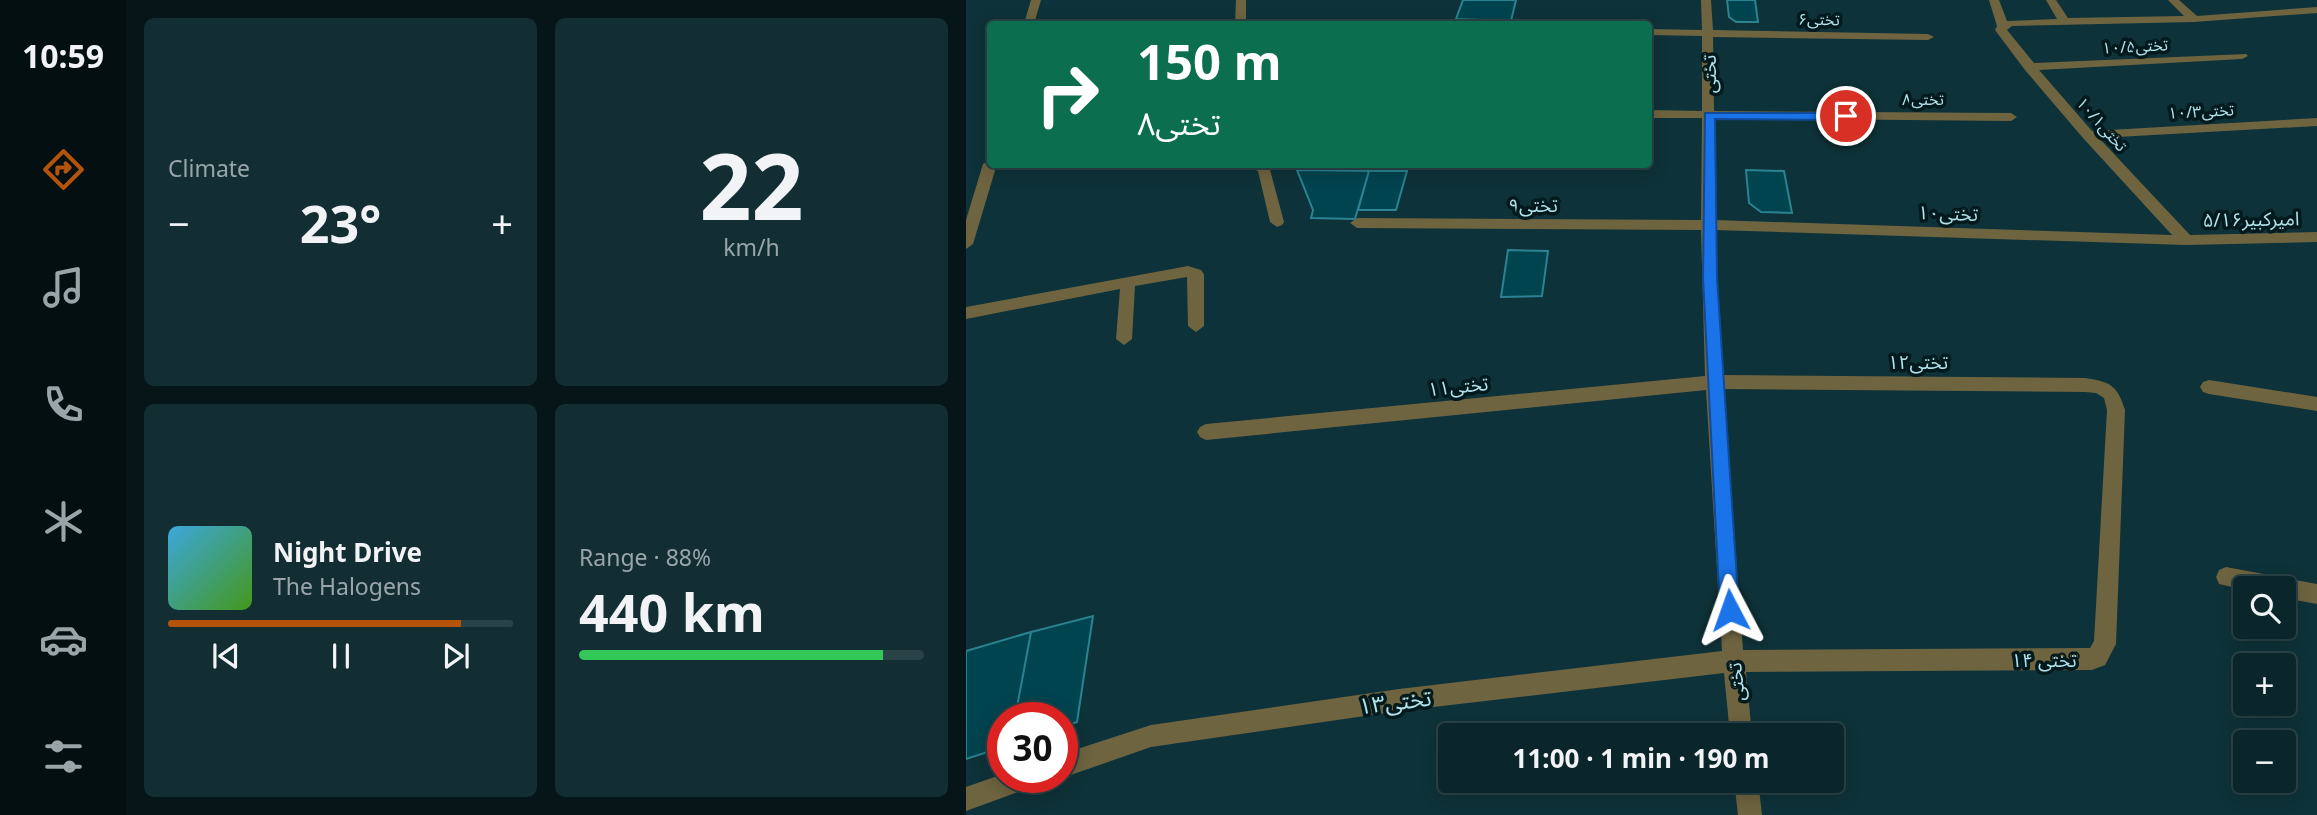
<!DOCTYPE html>
<html lang="en">
<head>
<meta charset="utf-8">
<style>
	:root { --surface:#0a262b; --page:#132e33; --text:#f1f3f6; --muted:#99a5a9; --line:#2a4347; --accent:#b45309 }
	body { margin:0; font-family:"Noto Sans","Noto Sans Arabic",sans-serif; background:var(--page); color:var(--text); height:100vh; display:flex; flex-direction:column; font-size:26px; white-space:nowrap }
	* { box-sizing:border-box; margin:0 }
	p { font-size:23px; color:var(--muted) }
	.icon { flex:none; width:38px; height:38px; fill:none; stroke:currentColor; stroke-width:2; stroke-linecap:round; stroke-linejoin:round }
	.map { position:relative; flex:1; overflow:hidden }
	.panel { display:flex; flex-direction:column; gap:18px; padding:18px; background:#061518; width:840px }
	.panel>* { flex:none }
	.banner { position:absolute; left:21px; top:21px; width:665px; height:147px; border-radius:7px; box-shadow:0 4px 18px #0003,0 0 0 2px var(--line); background:#0b6e4f; color:#fff; overflow:hidden }
	.fabs { position:absolute; left:1267px; top:576px; display:grid; gap:14px }
	.fabs a { display:grid; place-items:center; width:63px; height:63px; border-radius:7px; background:var(--surface); box-shadow:0 4px 18px #0003,0 0 0 2px var(--line); font-size:35px }
	.speed { position:absolute; left:21px; top:702px; display:flex; gap:14px; font-size:35px; font-weight:700; text-align:center }
	.speed>* { display:grid; place-content:center; width:91px; height:91px; border-radius:50%; background:var(--surface); box-shadow:0 4px 18px #0003,0 0 0 2px var(--line); line-height:1 }
	.speed .limit { border:10px solid #d22; background:#fff; color:#111 }
	.pin { position:absolute; display:grid; place-items:center; width:60px; height:60px; color:#fff; margin:-30px; border:4px solid #fff; border-radius:50%; box-shadow:0 2px 7px #0007 }
	.me { position:absolute; width:77px; margin:-38px; rotate:356deg; stroke-linejoin:round; filter:drop-shadow(0 0 5px #0008) }
	.turn { display:flex; align-items:center; gap:24px; height:147px; padding:0 35px; font-size:32px }
	.turn .icon { width:91px; height:91px; stroke-width:2.5 }
	.turn b { display:block; font-size:49px; line-height:60px }
	.big { font-size:52px; font-weight:700; line-height:1.1 }
	.panel .card { flex:1; display:flex; flex-direction:column; justify-content:center; gap:10px; min-width:0; padding:0 24px; border-radius:10px; background:var(--page) }
	.panel .dial { align-items:center; gap:0 }
	.dial b { font-size:91px; line-height:1 }
	.song { display:flex; align-items:center; gap:21px }
	.cover { width:84px; height:84px; border-radius:10px; background:linear-gradient(135deg,hsl(200 70% 55%),hsl(100 70% 35%)) }
	.played { height:7px; border-radius:4px; background:linear-gradient(90deg,var(--accent) 85%,var(--line) 85%) }
	.keys { display:flex; justify-content:space-around; direction:ltr }
	.heat { display:flex; justify-content:space-between; align-items:center; font-size:38px; direction:ltr }
	.charge { height:10px; border-radius:5px; background:linear-gradient(90deg,#34c759 88%,var(--line) 0) }
	.panel .tiles { flex:1; display:grid; gap:18px; grid-template-columns:repeat(2,1fr) }
	.trip { position:absolute; left:472px; top:723px; width:406px; height:70px; border-radius:7px; background:var(--surface); box-shadow:0 4px 18px #0003,0 0 0 2px var(--line); font-weight:700; line-height:70px; text-align:center }
	main { display:flex; flex:1; min-height:0 }
	.dock { display:flex; flex-direction:column; width:126px; justify-content:space-around; align-items:center; background:#040f11; color:var(--muted) }
	.dock .icon { width:49px; height:49px }
	.dock .selected { color:var(--accent) }
	.dock b { font-size:32px; color:var(--text) }
	.map>svg:first-child { display:block }
</style>
</head>
<body>
<main>
<nav class="dock">
<b>10:59</b>
<svg class="icon selected" aria-label="directions" viewBox="0 0 24 24"><path d="M12 3l9 9-9 9-9-9zM9 14v-3h6M13 9l2 2-2 2"/></svg>
<svg class="icon" aria-label="music" viewBox="0 0 24 24"><path d="M9 18V5l10-2v13"/><circle cx="6" cy="18" r="3"/><circle cx="16" cy="16" r="3"/></svg>
<svg class="icon" aria-label="phone" viewBox="0 0 24 24"><path d="M5 4h4l2 5-3 2q2 4 5 5l2-3 5 2v4C11 20 4 13 5 4z"/></svg>
<svg class="icon" aria-label="climate" viewBox="0 0 24 24"><path d="M12 3v18M4 7l16 10M4 17L20 7"/></svg>
<svg class="icon" aria-label="car" viewBox="0 0 24 24"><path d="M5 17H2v-5l4-1 3-4h7l3 4 3 1v5h-3M9 17h6M6 11h13"/><circle cx="7" cy="17" r="2"/><circle cx="17" cy="17" r="2"/></svg>
<svg class="icon" aria-label="filters" viewBox="0 0 24 24"><path d="M4 7h16M4 17h16"/><circle cx="9" cy="7" r="2"/><circle cx="15" cy="17" r="2"/></svg>
</nav>
<section class="panel">
<div class="tiles">
<div class="card"><p>Climate</p>
<div class="heat"><a>−</a><b class="big">23°</b><a>+</a></div>
</div>
<div class="card dial"><b>22</b><p>km/h</p></div>
<div class="card">
<div class="song"><i class="cover"></i><div><b>Night Drive</b><p>The Halogens</p></div></div>
<div class="played"></div>
<div class="keys"><svg class="icon" aria-label="previous" viewBox="0 0 24 24"><path d="M18 5L8 12l10 7zM5 5v14"/></svg><svg class="icon" aria-label="pause" viewBox="0 0 24 24"><path d="M8 5v14M16 5v14"/></svg><svg class="icon" aria-label="next" viewBox="0 0 24 24"><path d="M6 5l10 7-10 7zM19 5v14"/></svg></div>
</div>
<div class="card"><p>Range · 88%</p><b class="big">440 km</b><div class="charge"></div></div>
</div>
</section>
<div class="map">
<svg width="1351" height="815" viewBox="0 0 1351 815">
	<rect width="100%" height="100%" fill="#0e3239"/>
	<!-- building -->
	<path fill="#00444f" stroke="#2b8291" stroke-width="2" d="M 497,0 L 550,0 L 545,21 L 490,19 Z
		M 761,0 L 789,0 L 792,22 L 770,22 L 763,17 Z
		M 331,170 L 403,171 L 389,219 L 345,218 L 347,210 Z
		M 780,170 L 818,171 L 826,213 L 795,212 L 783,203 Z
		M 403,171 L 441,171 L 430,210 L 392,210 Z
		M 542,250 L 582,251 L 576,296 L 535,297 Z
		M 127,616 L 111,722 L 96,727 L 96,718 L 49,718 L 65,632 Z
		M 65,632 L 49,718 L 37,718 L 37,747 L 0,759 L 0,651 Z"/>
	<g fill="none" stroke-linecap="round" stroke-linejoin="round">
		<!-- minor -->
		<path fill="#6f6440" fill-rule="evenodd" d="M 65,0 L 75,0 L 68,24 L 58,24 Z
			M 270,0 L 280,0 L 280,24 L 269,24 Z
			M 735,0 L 745,0 L 747,30 L 962,34 L 968,37 L 962,40 L 747,37 L 748,111 L 1045,113 L 1051,117 L 1045,121 L 748,118 L 749,220 L 1206,235 L 1117,138 L 1059,70 L 1029,30 L 1031,26 L 1023,0 L 1033,0 L 1041,21 L 1091,19 L 1080,0 L 1090,0 L 1102,18 L 1218,16 L 1202,0 L 1213,0 L 1231,16 L 1351,7 L 1351,13 L 1228,22 L 1046,26 L 1041,30 L 1068,63 L 1280,54 L 1282,56 L 1276,59 L 1073,70 L 1126,131 L 1351,118 L 1351,126 L 1133,138 L 1224,235 L 1351,232 L 1351,242 L 1220,245 L 749,230 L 756,375 L 1119,378 C 1145,382 1151,385 1159,410 L 1150,644 L 1139,665 L 1126,670 L 780,672 L 786,735 L 764,735 L 758,673 L 433,711 L 185,747 L 96,778 L 94,777 L 96,754 L 185,725 L 433,689 L 756,651 L 740,390 L 240,440 L 234,437 L 231,432 L 234,427 L 240,424 L 739,376 L 735,230 L 391,228 L 384,223 L 391,218 L 735,220 L 736,118 L 682,118 L 682,110 L 736,111 L 736,36 L 682,35 L 682,29 L 736,30 ZM 757,389 L 1119,392 L 1130,393 L 1138,398 L 1141,410 L 1128,641 L 1124,648 L 777,650 Z
			M 24,160 L 24,164 L 31,164 L 7,244 L 0,249 L 0,220 L 17,164 Z
			M 275,164 L 303,166 L 318,222 L 316,225 L 311,227 L 304,222 L 292,171 Z
			M 222,266 L 235,270 L 238,274 L 238,326 L 230,332 L 222,326 L 221,277 L 169,286 L 166,339 L 158,345 L 150,339 L 154,289 L 0,319 L 0,307 Z
			M 1243,380 L 1351,397 L 1351,411 L 1243,394 L 1237,392 L 1234,387 L 1237,382 Z
			M 1260,567 L 1351,584 L 1351,604 L 1318,598 L 1318,588 L 1279,588 L 1279,590 L 1253,584 L 1250,577 L 1253,570 Z
			M 37,774 L 37,777 L 75,777 L 71,785 L 0,811 L 0,787 Z
			M 768,780 L 792,780 L 796,815 L 772,815 Z"/>
	</g>
	<!-- route -->
	<path fill="#1a73e8" stroke="#114b97" stroke-width="2" d="M 739,113 L 880,113 L 886,116 L 880,120 L 749,119 L 751,278 L 773,610 L 771,617 L 764,620 L 757,617 L 754,610 L 737,278 Z"/>
	<g text-anchor="middle" stroke-width="7" stroke-linejoin="round" paint-order="stroke">
		<!-- far-street labels -->
		<g font-size="16" fill="#b1e2ec" stroke="#02191d">
			<text transform="translate(853 19) rotate(1)" y="6">تختی۶</text>
			<text transform="translate(1169 46) rotate(-3)" y="6">تختی۱۰/۵</text>
			<text x="957" y="105">تختی۸</text>
			<text transform="translate(1235 111) rotate(-3)" y="6">تختی۱۰/۳</text>
			<text transform="translate(1136 124) rotate(48)" y="6">تختی۱۰/۱</text>
		</g>
		<!-- street labels -->
		<g font-size="19" fill="#b1e2ec" stroke="#02191d">
			<text transform="translate(743 74) rotate(-91)" y="7">تختی</text>
			<text x="567" y="212">تختی۹</text>
			<text transform="translate(982 213) rotate(2)" y="7">تختی۱۰</text>
			<text transform="translate(1285 219) rotate(-1)" y="7">امیرکبیر۵/۱۶</text>
			<text x="952" y="369">تختی۱۲</text>
			<text transform="translate(492 386) rotate(-6)" y="7">تختی۱۱</text>
			<text x="1078" y="667">تختی ۱۴</text>
			<text transform="translate(770 682) rotate(-96)" y="7">تختی</text>
		</g>
		<!-- near-street labels -->
		<g font-size="23" fill="#b1e2ec" stroke="#02191d">
			<text transform="translate(429 702) rotate(-7)" y="8">تختی۱۳</text>
		</g>
	</g>
</svg>
<div class="fabs">
<a><svg class="icon" aria-label="search" viewBox="0 0 24 24"><circle cx="10" cy="10" r="6"/><path d="M15 15l6 6"/></svg></a>
<a>+</a>
<a>−</a>
</div>
<div class="speed"><div class="limit">30</div></div>
<div class="pin" style="left:880px;top:116px;background:#d93025"><svg class="icon" aria-label="arrive" viewBox="0 0 24 24"><path d="M6 21V4h12l-3 4 3 4H6"/></svg></div>
<svg class="me" style="left:764px;top:610px" viewBox="-20 -20 40 40"><path d="M0-17L14 15 0 8-14 15z" fill="#1a73e8" stroke="#fff" stroke-width="4"/></svg>
<div class="trip">11:00 · 1 min · 190 m</div>
<div class="banner">
<div class="turn"><svg class="icon" aria-label="right" viewBox="0 0 24 24"><path d="M7 20v-9h11M14 6l5 5-5 5"/></svg><div><b>150 m</b>تختی۸</div></div>
</div>
</div>
</main>
</body>
</html>
